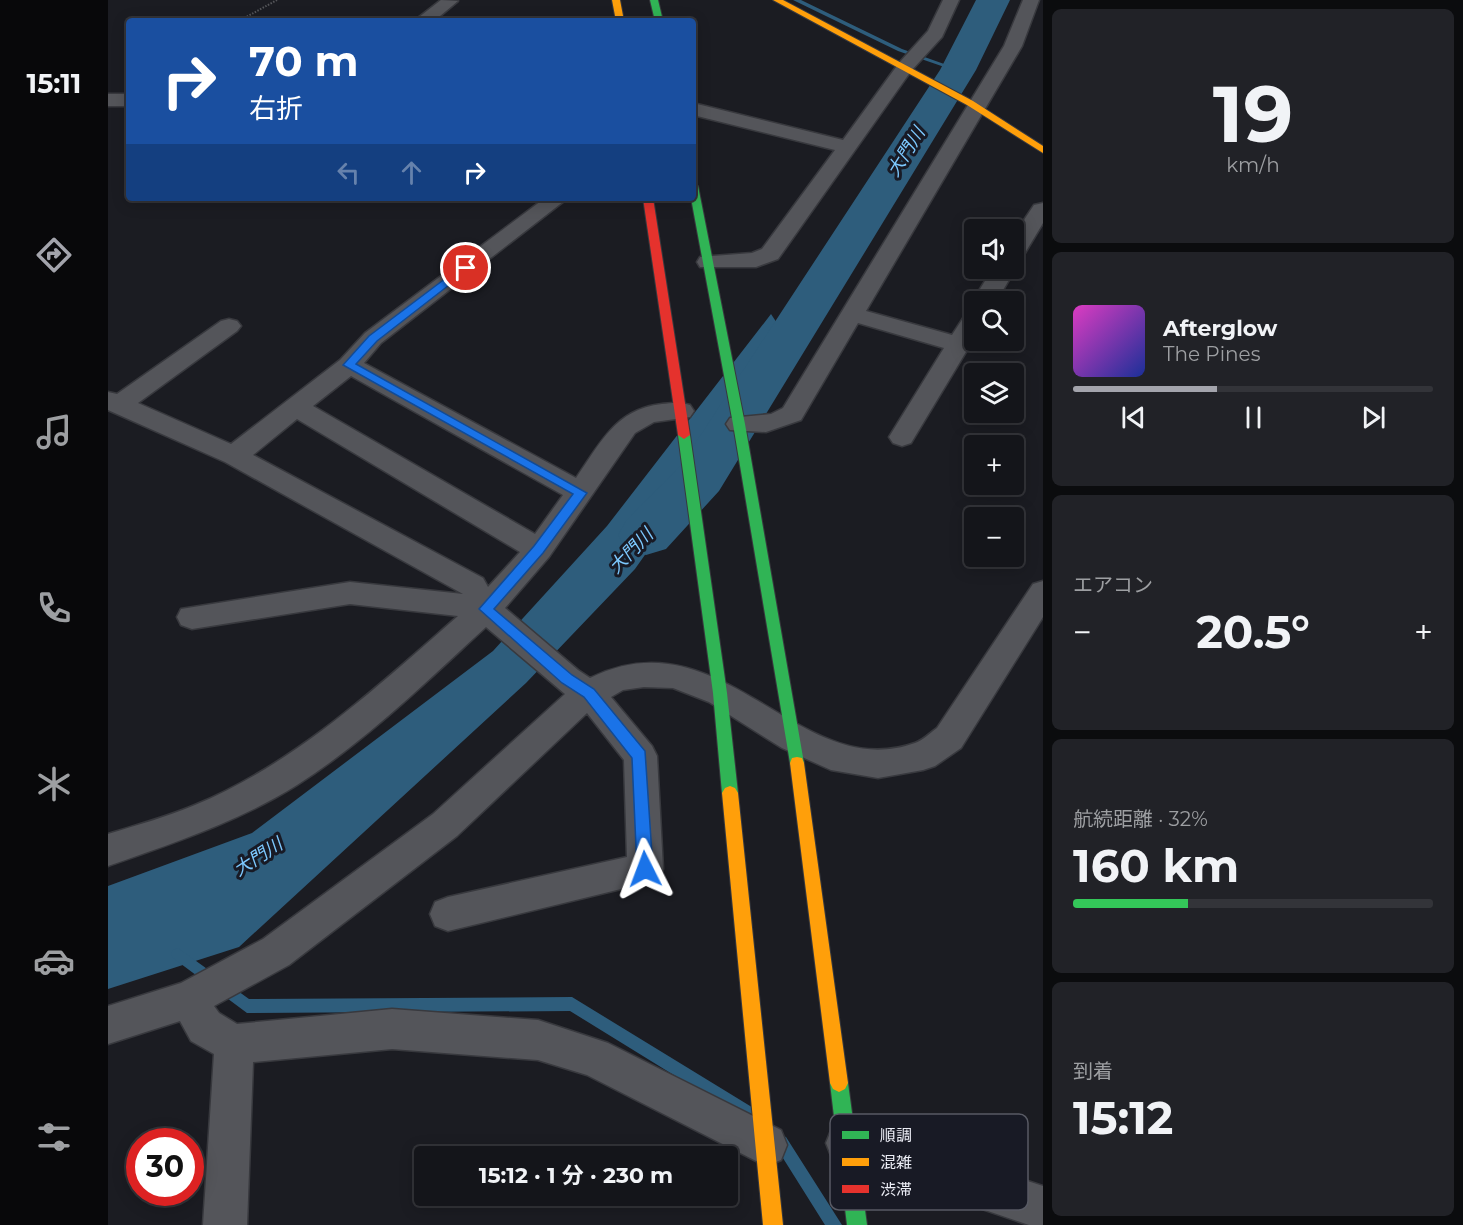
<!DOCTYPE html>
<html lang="ja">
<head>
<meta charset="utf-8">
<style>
	:root { --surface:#14151a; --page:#212227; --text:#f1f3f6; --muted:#9d9fa2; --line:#333439; --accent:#a3a4ac }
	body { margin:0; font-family:Montserrat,"Noto Sans JP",sans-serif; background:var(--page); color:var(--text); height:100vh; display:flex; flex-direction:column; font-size:22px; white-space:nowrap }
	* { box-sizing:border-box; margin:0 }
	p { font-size:20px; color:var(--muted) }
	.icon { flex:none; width:33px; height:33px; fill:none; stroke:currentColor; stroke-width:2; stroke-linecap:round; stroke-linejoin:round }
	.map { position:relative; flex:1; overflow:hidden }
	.sheet { display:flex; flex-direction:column; gap:9px; padding:9px; background:#0b0c0e; width:420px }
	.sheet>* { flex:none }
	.banner { position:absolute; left:18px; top:18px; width:570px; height:183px; border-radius:6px; box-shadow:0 3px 15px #0003,0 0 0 2px var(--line); background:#1a4fa0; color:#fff; overflow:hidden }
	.fabs { position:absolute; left:856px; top:219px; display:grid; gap:12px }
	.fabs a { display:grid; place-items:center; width:60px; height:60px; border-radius:6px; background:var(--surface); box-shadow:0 3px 15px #0003,0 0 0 2px var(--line); font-size:30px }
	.speed { position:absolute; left:18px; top:1128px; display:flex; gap:12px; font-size:30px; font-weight:700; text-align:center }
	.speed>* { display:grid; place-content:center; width:78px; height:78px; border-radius:50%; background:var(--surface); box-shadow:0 3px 15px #0003,0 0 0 2px var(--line); line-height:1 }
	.speed .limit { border:9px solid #d22; background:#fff; color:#111 }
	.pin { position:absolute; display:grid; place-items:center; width:51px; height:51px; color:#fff; margin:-26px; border:3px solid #fff; border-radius:50%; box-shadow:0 2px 6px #0007 }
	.me { position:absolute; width:66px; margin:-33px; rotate:357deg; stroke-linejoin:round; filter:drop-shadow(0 0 4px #0008) }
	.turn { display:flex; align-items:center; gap:21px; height:126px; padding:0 24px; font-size:27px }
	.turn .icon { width:78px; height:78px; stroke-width:2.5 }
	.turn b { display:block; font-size:42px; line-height:51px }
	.lanes { display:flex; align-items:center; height:57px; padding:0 24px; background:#0003; justify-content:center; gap:30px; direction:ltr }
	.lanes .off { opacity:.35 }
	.big { font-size:45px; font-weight:700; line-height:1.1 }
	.sheet .widget { flex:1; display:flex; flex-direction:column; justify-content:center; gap:9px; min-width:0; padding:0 21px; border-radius:9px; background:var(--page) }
	.sheet .dial { align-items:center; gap:0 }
	.dial b { font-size:78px; line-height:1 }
	.song { display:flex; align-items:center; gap:18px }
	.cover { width:72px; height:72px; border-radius:9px; background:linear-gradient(135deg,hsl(310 70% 55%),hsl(230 70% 35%)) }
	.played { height:6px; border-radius:3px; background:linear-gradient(90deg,var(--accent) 40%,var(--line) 40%) }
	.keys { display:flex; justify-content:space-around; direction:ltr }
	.heat { display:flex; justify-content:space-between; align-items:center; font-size:33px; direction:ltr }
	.charge { height:9px; border-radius:4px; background:linear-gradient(90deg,#34c759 32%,var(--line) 0) }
	.trip { position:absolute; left:306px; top:1146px; width:324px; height:60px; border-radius:6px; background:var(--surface); box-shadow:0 3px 15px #0003,0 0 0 2px var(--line); font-weight:700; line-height:60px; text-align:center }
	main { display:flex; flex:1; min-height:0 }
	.tabs { display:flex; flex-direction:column; width:108px; justify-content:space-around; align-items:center; background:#08080a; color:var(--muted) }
	.tabs .icon { width:42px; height:42px }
	.tabs .selected { color:var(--accent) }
	.tabs b { font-size:27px; color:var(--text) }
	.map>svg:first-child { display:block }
</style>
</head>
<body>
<main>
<nav class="tabs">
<b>15:11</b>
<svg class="icon selected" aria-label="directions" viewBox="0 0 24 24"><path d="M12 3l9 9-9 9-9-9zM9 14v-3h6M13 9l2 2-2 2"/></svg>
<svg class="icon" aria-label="music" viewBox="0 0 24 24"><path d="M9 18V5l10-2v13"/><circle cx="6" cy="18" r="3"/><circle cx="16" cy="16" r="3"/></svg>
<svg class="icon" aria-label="phone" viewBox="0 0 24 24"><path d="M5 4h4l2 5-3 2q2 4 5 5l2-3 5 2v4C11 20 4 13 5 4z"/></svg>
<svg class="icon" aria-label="climate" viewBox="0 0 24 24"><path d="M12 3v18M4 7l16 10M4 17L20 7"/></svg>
<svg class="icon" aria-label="car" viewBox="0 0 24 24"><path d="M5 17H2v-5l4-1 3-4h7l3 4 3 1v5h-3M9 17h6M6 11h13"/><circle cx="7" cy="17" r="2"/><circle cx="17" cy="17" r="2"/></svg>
<svg class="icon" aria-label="filters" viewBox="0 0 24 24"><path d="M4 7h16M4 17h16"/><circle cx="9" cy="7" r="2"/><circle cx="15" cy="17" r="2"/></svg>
</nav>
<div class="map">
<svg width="935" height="1225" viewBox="0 0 935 1225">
	<rect width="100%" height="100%" fill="#1b1c22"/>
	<!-- water -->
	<path fill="#2e5d7c" d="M 663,314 L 684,346 L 527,569 L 418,683 L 131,947 L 0,989 L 0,886 L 144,833 L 385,651 L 499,526 Z"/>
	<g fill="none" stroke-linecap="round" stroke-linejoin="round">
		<!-- stream -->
		<path fill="#2e5d7c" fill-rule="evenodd" d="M 685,0 L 693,0 L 794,49 L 853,70 L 848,71 L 790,51 Z
			M 70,948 L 141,999 L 464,997 L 647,1109 L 649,1114 L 647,1119 L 642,1121 L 637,1119 L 462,1011 L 139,1013 L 65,958 L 63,954 L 65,950 Z
			M 673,1135 L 678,1137 L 734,1225 L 717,1225 L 668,1147 L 666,1142 L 668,1137 Z"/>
		<!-- river -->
		<path fill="#2e5d7c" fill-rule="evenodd" d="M 868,0 L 902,0 L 868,70 L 611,491 L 558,549 L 538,555 L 518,549 L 510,535 L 518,521 L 573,465 L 832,70 Z"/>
		<defs>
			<path id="street" d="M 333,0 L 350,1 L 326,21 L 306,21 Z
				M 835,0 L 851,0 L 834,37 L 803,71 L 670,259 L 648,267 L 592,267 L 589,262 L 592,257 L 644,253 L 654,249 L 727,150 L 585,115 L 585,103 L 735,140 L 791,63 L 820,31 Z
				M 915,0 L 931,0 L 914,46 L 758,311 L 844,335 L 859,312 L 867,310 L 867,337 L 803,443 L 794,446 L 785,443 L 781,437 L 836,348 L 750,323 L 693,420 L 658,432 L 622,430 L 618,424 L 622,418 L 663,414 L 675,408 L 896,46 Z
				M 0,94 L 21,94 L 21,106 L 0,106 Z
				M 437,198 L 460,198 L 273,343 L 256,363 L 468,478 C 492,444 507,409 554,404 C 564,403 572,402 582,405 L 586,411 L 582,417 L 546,422 L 527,433 L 441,557 L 397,608 L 470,670 L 482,678 C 615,612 691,785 807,743 C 814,741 822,733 829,728 L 925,584 L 935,581 L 935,617 L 853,748 L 827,766 L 815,770 L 770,778 L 723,770 L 674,748 L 601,702 L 565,688 L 536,687 L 515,690 L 503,697 L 544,746 L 549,756 L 555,869 L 550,880 L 340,931 L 327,926 L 322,914 L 327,902 L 340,897 L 519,857 L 516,760 L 479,713 L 349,836 L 181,965 L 106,1006 L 111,1013 L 129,1024 L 284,1009 L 430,1020 L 500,1043 L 673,1130 L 679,1145 L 673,1160 L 658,1166 L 479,1075 L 430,1060 L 284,1049 L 145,1062 L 139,1225 L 95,1225 L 106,1054 L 83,1041 L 72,1021 L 0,1044 L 0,1006 L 73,983 L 155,939 L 325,814 L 457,694 L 378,627 C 318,682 258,741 189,785 C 130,822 65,843 0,866 L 0,834 C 29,825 59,817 87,805 C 188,763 269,687 350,616 L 242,604 L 84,629 L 73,625 L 69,617 L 73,609 L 242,582 L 355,594 L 117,462 L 0,410 L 0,392 L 9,394 L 113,321 L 121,319 L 129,321 L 133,326 L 129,331 L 30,403 L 123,444 L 232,360 L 257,333 ZM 243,376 L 455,495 L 427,534 L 205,406 ZM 189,419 L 412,552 L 380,587 L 375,578 L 145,455 Z
				M 935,203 L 935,223 L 914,258 L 906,260 L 906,235 L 926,205 Z
				M 906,265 L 908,268 L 888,302 L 867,302 L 867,306 L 864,302 L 885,268 L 906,268 Z
				M 739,1122 L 935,1186 L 935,1225 L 921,1225 L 724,1158 L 718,1143 L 724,1128 Z"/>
			<path id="fast" d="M 542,0 L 550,0 L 555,21 L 547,21 Z
				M 585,183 L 590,186 L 637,424 L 696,763 L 694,768 L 689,769 L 684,768 L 682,763 L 625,424 L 583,198 L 585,198 Z
				M 576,431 L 582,435 L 619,693 L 630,793 L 627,798 L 622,800 L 617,798 L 614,793 L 605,693 L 570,435 Z
				M 731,1074 L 737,1077 L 740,1083 L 759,1225 L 739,1225 L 722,1083 L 725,1077 Z"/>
			<path id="slow" d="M 504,0 L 512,0 L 516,21 L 508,21 Z
				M 665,0 L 675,0 L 865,101 L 935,146 L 935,153 L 859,105 Z
				M 689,757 L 694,758 L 696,763 L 740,1083 L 737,1089 L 731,1092 L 725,1089 L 722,1083 L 682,763 L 684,758 Z
				M 622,786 L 627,788 L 630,793 L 675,1225 L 655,1225 L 614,793 L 617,788 Z"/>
			<path id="jam" d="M 535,198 L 545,198 L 582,435 L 576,439 L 570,435 Z"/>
		</defs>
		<!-- street casing -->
		<use href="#street" stroke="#38393e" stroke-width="3"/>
		<!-- fast casing -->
		<use href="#fast" stroke="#38393e" stroke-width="2"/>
		<!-- slow casing -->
		<use href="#slow" stroke="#38393e" stroke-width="2"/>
		<!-- jam casing -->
		<use href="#jam" stroke="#38393e" stroke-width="2"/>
		<!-- path -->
		<path stroke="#55565a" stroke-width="2" stroke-dasharray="1.5 1.5" stroke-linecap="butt" d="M 131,21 L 169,0"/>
		<!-- street -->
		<use href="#street" fill="#54555a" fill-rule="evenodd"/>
		<!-- fast -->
		<use href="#fast" fill="#30b455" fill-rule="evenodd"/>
		<!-- slow -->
		<use href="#slow" fill="#ff9f0a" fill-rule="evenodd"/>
		<!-- jam -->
		<use href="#jam" fill="#e5322d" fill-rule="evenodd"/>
	</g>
	<!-- route -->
	<path fill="#1a73e8" stroke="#114b97" stroke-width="1.5" d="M 354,266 L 363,268 L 269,341 L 248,364 L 479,493 L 435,553 L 386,609 L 464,675 L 486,689 L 537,751 L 545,869 L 543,874 L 537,876 L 531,874 L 529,869 L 524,758 L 476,697 L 454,683 L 371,609 L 426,546 L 465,494 L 235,365 L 261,336 Z"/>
	<g text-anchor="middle" stroke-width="6" stroke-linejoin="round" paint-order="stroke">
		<!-- water labels -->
		<g font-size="18" font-style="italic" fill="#7dc9ff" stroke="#181a25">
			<text transform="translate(798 152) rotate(-58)" y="6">大門川</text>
			<text transform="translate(523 551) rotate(-46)" y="6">大門川</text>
			<text transform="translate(150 857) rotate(-33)" y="6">大門川</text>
		</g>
	</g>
	<!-- legend -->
	<rect x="722" y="1114" width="198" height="96" rx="9" fill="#181a25" stroke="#585a64" stroke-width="1.5"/>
	<rect x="734" y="1131" width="27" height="8" fill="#30b455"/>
	<rect x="734" y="1158" width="27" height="8" fill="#ff9f0a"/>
	<rect x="734" y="1185" width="27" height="8" fill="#e5322d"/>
	<g font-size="16" fill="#eceef6">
		<text x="772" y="1141">順調</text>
		<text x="772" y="1168">混雑</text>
		<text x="772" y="1195">渋滞</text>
	</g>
</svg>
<div class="fabs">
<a><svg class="icon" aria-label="sound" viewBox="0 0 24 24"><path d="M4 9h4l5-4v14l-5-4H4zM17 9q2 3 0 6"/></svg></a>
<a><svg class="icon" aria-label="search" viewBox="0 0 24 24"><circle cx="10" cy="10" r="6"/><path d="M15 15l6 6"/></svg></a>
<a><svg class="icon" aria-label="layers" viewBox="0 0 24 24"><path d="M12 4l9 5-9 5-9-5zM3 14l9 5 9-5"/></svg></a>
<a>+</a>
<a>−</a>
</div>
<div class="speed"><div class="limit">30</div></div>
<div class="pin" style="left:358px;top:268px;background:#d93025"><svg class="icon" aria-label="arrive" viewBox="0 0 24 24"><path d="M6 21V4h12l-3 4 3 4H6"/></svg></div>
<svg class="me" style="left:537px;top:869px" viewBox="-20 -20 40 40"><path d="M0-17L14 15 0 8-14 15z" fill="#1a73e8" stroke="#fff" stroke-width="4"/></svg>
<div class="trip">15:12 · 1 分 · 230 m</div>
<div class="banner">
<div class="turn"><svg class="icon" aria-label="right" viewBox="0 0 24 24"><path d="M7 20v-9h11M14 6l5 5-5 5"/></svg><div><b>70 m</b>右折</div></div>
<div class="lanes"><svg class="icon off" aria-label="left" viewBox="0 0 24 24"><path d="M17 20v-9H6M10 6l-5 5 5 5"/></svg><svg class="icon off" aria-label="ahead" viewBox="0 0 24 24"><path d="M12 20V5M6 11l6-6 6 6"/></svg><svg class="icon" aria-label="right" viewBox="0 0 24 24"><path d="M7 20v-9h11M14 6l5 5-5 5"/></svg></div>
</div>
</div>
<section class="sheet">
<div class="widget dial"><b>19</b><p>km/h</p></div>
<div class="widget">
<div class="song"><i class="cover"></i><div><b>Afterglow</b><p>The Pines</p></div></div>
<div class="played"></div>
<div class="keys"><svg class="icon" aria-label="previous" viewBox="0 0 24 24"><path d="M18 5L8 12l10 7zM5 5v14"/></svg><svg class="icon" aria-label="pause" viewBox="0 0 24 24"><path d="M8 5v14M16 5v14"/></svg><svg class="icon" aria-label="next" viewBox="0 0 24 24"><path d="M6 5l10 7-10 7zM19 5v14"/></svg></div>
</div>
<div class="widget"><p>エアコン</p>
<div class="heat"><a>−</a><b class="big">20.5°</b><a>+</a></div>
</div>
<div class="widget"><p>航続距離 · 32%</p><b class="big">160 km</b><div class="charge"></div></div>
<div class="widget"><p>到着</p><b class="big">15:12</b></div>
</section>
</main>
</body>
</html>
